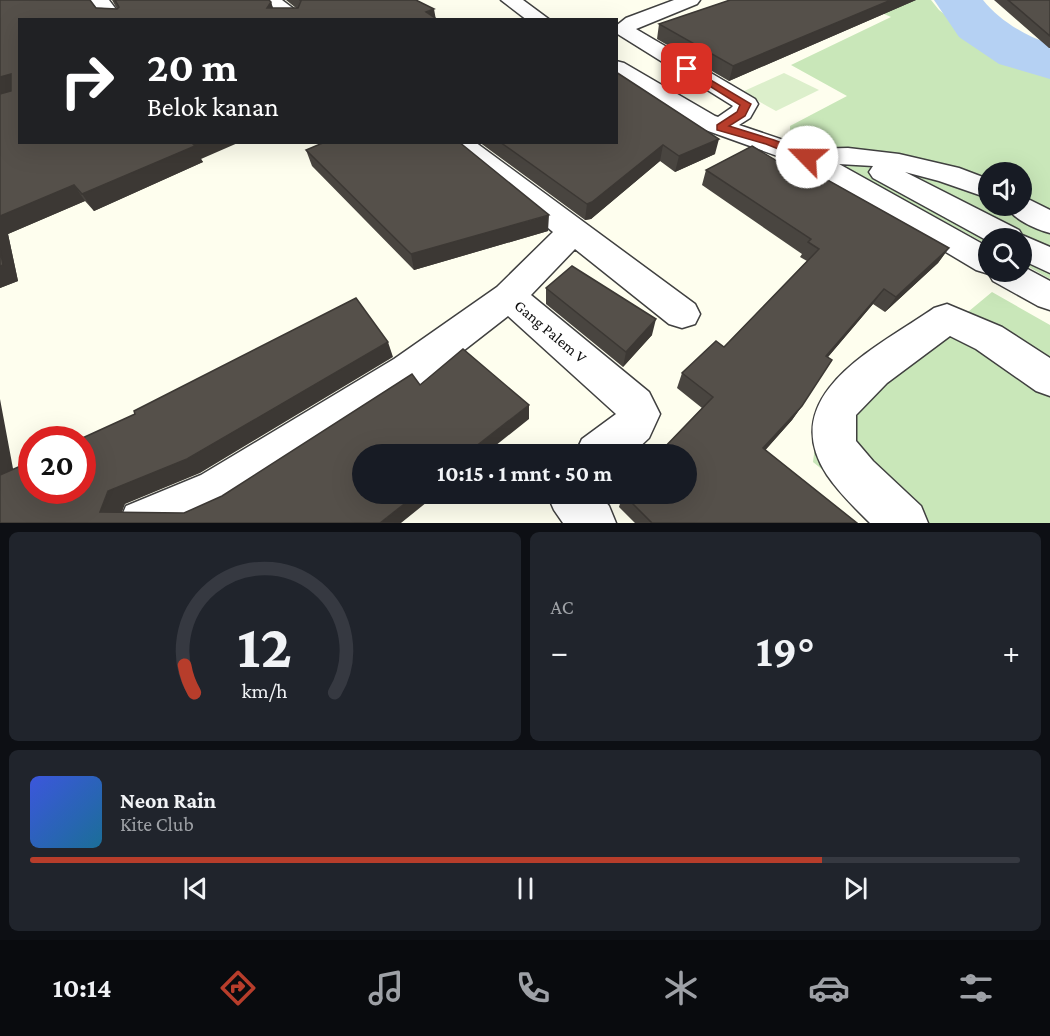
<!DOCTYPE html>
<html lang="id">
<head>
<meta charset="utf-8">
<style>
	:root { --surface:#171b24; --page:#20242c; --text:#f1f3f6; --muted:#9ea1a6; --line:#363941; --accent:#b73d2b }
	body { margin:0; font-family:"Crimson Pro",serif; background:var(--page); color:var(--text); height:100vh; display:flex; flex-direction:column; font-size:22px; white-space:nowrap }
	* { box-sizing:border-box; margin:0 }
	p { font-size:20px; color:var(--muted) }
	.icon { flex:none; width:33px; height:33px; fill:none; stroke:currentColor; stroke-width:2; stroke-linecap:round; stroke-linejoin:round }
	.map { position:relative; height:523px; overflow:hidden }
	.details { display:flex; flex-direction:column; gap:9px; padding:9px; background:#0d0f14; flex:1 }
	.details>* { flex:none }
	.hud { position:absolute; left:18px; top:18px; width:600px; height:126px; border-radius:0px; box-shadow:0 6px 24px #0002; background:#202124; color:#fff; overflow:hidden }
	.controls { position:absolute; left:978px; top:162px; display:grid; gap:12px }
	.controls a { display:grid; place-items:center; width:54px; height:54px; border-radius:50%; background:var(--surface); box-shadow:0 6px 24px #0002; font-size:30px }
	.speed { position:absolute; left:18px; top:426px; display:flex; gap:12px; font-size:30px; font-weight:700; text-align:center }
	.speed>* { display:grid; place-content:center; width:78px; height:78px; border-radius:50%; background:var(--surface); box-shadow:0 6px 24px #0002; line-height:1 }
	.speed .limit { border:9px solid #d22; background:#fff; color:#111 }
	.pin { position:absolute; display:grid; place-items:center; width:51px; height:51px; color:#fff; margin:-26px; border-radius:12px; box-shadow:0 3px 9px #0006 }
	.me { position:absolute; width:66px; margin:-33px; rotate:293deg; stroke-linejoin:round; filter:drop-shadow(0 0 4px #0008) }
	.turn { display:flex; align-items:center; gap:21px; height:126px; padding:0 30px; font-size:27px }
	.turn .icon { width:78px; height:78px; stroke-width:2.5 }
	.turn b { display:block; font-size:42px; line-height:51px }
	.big { font-size:45px; font-weight:700; line-height:1.1 }
	.details .widget { flex:1; display:flex; flex-direction:column; justify-content:center; gap:9px; min-width:0; padding:0 21px; border-radius:9px; background:var(--page) }
	.details .dial { align-items:center; gap:0 }
	.dial svg { height:156px; overflow:visible; fill:none; stroke:var(--line); stroke-width:7; stroke-linecap:round; text-anchor:middle }
	.dial text { fill:var(--text); stroke:none }
	.song { display:flex; align-items:center; gap:18px }
	.cover { width:72px; height:72px; border-radius:9px; background:linear-gradient(135deg,hsl(230 70% 55%),hsl(200 70% 35%)) }
	.played { height:6px; border-radius:3px; background:linear-gradient(90deg,var(--accent) 80%,var(--line) 80%) }
	.keys { display:flex; justify-content:space-around; direction:ltr }
	.heat { display:flex; justify-content:space-between; align-items:center; font-size:33px; direction:ltr }
	.details .tiles { flex:1; display:grid; gap:9px; grid-template-columns:1fr 1fr }
	.widget:last-child { grid-column:span 2 }
	.trip { position:absolute; left:352px; top:444px; width:345px; height:60px; border-radius:30px; background:var(--surface); box-shadow:0 6px 24px #0002; font-weight:700; line-height:60px; text-align:center }
	.tab-bar { display:flex; height:96px; justify-content:space-around; align-items:center; background:#090b0e; color:var(--muted) }
	.tab-bar .icon { width:42px; height:42px }
	.tab-bar .active { color:var(--accent) }
	.tab-bar b { font-size:27px; color:var(--text) }
	.map>svg:first-child { display:block }
</style>
</head>
<body>
<div class="map">
<svg width="1050" height="523" viewBox="0 0 1050 523">
	<rect width="100%" height="100%" fill="#fefeee"/>
	<!-- green -->
	<path fill="#c9e7b9" fill-rule="evenodd" d="M 852,0 L 931,0 L 939,10 L 984,45 L 1050,68 L 1050,279 L 1022,263 L 1022,238 L 988,238 L 988,245 L 790,137 L 790,126 L 847,96 L 791,65 L 891,17 ZM 988,172 L 1022,172 L 1022,206 L 988,206 Z
		M 992,292 L 1050,325 L 1050,523 L 888,523 L 813,462 L 816,438 Z"/>
	<!-- pitch -->
	<path fill="#dcefcb" d="M 784,73 L 819,90 L 776,111 L 742,92 Z"/>
	<g fill="none" stroke-linecap="round" stroke-linejoin="round">
		<!-- river -->
		<path fill="#b5d1f3" fill-rule="evenodd" d="M 934,0 L 983,0 C 999,20 1025,36 1050,44 L 1050,79 L 999,64 L 959,37 Z"/>
		<defs>
			<path id="minor" d="M 90,0 L 109,0 L 124,20 L 105,20 Z
				M 261,0 L 282,0 L 303,16 L 300,20 L 273,20 L 279,15 Z
				M 501,0 L 523,0 L 550,20 L 527,20 Z
				M 674,0 L 700,0 L 697,4 L 636,29 L 755,99 L 758,104 L 750,118 L 739,125 L 810,149 L 848,148 L 899,154 L 959,168 L 988,179 L 988,198 L 939,181 L 905,172 L 1019,230 L 1022,235 L 1050,247 L 1050,273 L 1022,260 L 1022,238 L 988,238 L 988,241 L 873,178 L 869,172 L 873,166 L 839,164 L 988,247 L 988,272 L 1022,272 L 1022,266 L 1050,281 L 1050,310 L 1038,306 L 993,281 L 989,274 L 976,270 L 797,163 L 697,127 L 616,78 L 616,61 L 624,63 L 715,116 L 718,117 L 731,108 L 733,106 L 616,33 L 616,26 L 626,18 Z
				M 444,142 L 475,142 L 695,304 L 700,314 L 695,324 L 682,328 L 669,324 L 575,249 L 531,295 L 649,392 L 660,414 L 649,438 L 632,454 L 575,454 L 582,439 L 616,414 L 508,316 L 422,383 L 233,507 L 198,523 L 119,523 L 126,506 L 201,475 L 394,359 L 497,287 L 553,232 Z
				M 1022,196 L 1050,210 L 1050,233 C 1035,229 1013,219 1006,206 L 1022,206 Z
				M 947,304 L 1002,327 L 1050,358 L 1050,396 L 1036,391 L 976,349 L 950,336 L 887,383 L 856,415 L 856,441 L 873,461 L 921,506 L 928,523 L 870,523 C 855,508 839,493 827,475 C 774,394 880,346 934,308 Z
				M 547,494 L 599,494 L 609,506 L 616,523 L 563,523 L 554,510 Z"/>
		</defs>
		<!-- minor casing -->
		<use href="#minor" stroke="#404040" stroke-width="3"/>
		<!-- minor -->
		<use href="#minor" fill="#fff" fill-rule="evenodd"/>
	</g>
	<!-- wall -->
	<path fill="#494540" d="M 0,0 L 117,9 L 112,0 L 269,0 L 271,2 L 273,8 L 296,8 L 286,0 L 416,0 L 434,9 L 20,20 L 201,159 L 203,162 L 94,211 L 85,201 L 8,234 L 18,281 L 0,288 Z
		M 730,0 L 916,0 L 729,81 L 657,39 L 659,24 Z
		M 994,0 L 1050,0 L 1050,48 L 1049,48 Z
		M 616,72 L 715,154 L 675,172 L 660,161 L 591,219 L 585,220 L 479,142 L 616,142 Z
		M 306,150 L 548,231 L 414,270 L 312,166 Z
		M 706,170 L 807,179 L 949,248 L 938,263 L 885,312 L 873,304 L 828,357 L 802,406 L 792,420 L 765,450 L 857,523 L 635,523 L 619,507 L 623,494 L 687,454 L 659,454 L 660,452 L 702,408 L 677,388 L 682,373 L 724,347 L 807,261 L 800,257 L 802,254 L 702,185 Z
		M 546,288 L 652,335 L 623,367 L 546,304 Z"/>
	<!-- shaded-wall -->
	<path fill="#3c3834" d="M 891,0 L 916,0 L 729,81 L 733,66 Z
		M 271,2 L 275,15 L 267,8 Z
		M 434,9 L 436,20 L 426,12 Z
		M 11,74 L 20,90 L 0,94 L 0,77 Z
		M 719,139 L 715,154 L 675,172 L 679,156 Z
		M 194,142 L 240,142 L 201,159 L 203,162 L 94,211 L 82,194 Z
		M 663,145 L 660,161 L 591,219 L 585,220 L 587,204 Z
		M 74,185 L 85,201 L 8,234 L 18,281 L 0,288 L 0,216 Z
		M 549,215 L 548,231 L 414,270 L 411,254 Z
		M 949,248 L 938,263 L 885,312 L 896,297 Z
		M 884,289 L 873,304 L 816,371 L 826,356 Z
		M 656,319 L 652,335 L 623,367 L 626,352 Z
		M 388,342 L 393,357 L 200,473 L 125,504 L 118,523 L 100,512 L 108,491 Z
		M 0,399 L 17,490 L 0,479 Z
		M 529,405 L 529,419 L 485,454 L 466,454 Z
		M 802,406 L 792,420 L 755,462 L 763,448 Z
		M 417,494 L 437,494 L 401,523 L 380,523 Z"/>
	<!-- building -->
	<path fill="#55504a" stroke="#3c3834" stroke-width="1.5" d="M 0,0 L 90,0 L 96,8 L 117,9 L 119,7 L 115,0 L 269,0 L 271,2 L 267,8 L 298,8 L 301,1 L 300,0 L 416,0 L 434,9 L 426,12 L 438,20 L 20,20 L 20,142 L 194,142 L 192,143 L 195,146 L 82,194 L 74,185 L 0,216 L 0,94 L 11,91 L 11,74 L 0,77 Z
		M 730,0 L 891,0 L 733,66 L 659,24 Z
		M 1008,0 L 1050,0 L 1050,36 Z
		M 616,72 L 719,139 L 679,156 L 663,145 L 592,202 L 587,204 L 500,142 L 616,142 Z
		M 325,142 L 459,142 L 549,215 L 411,254 L 306,150 Z
		M 752,146 L 807,179 L 817,174 L 949,248 L 896,297 L 884,289 L 826,356 L 832,360 L 802,406 L 763,448 L 857,523 L 652,523 L 623,494 L 687,494 L 687,454 L 662,454 L 660,452 L 713,397 L 682,373 L 716,341 L 724,347 L 819,249 L 808,242 L 811,239 L 706,170 Z
		M 0,249 L 3,265 L 0,266 Z
		M 572,266 L 656,319 L 626,352 L 546,288 Z
		M 356,298 L 388,342 L 187,459 L 108,491 L 100,512 L 184,513 L 222,496 L 412,374 L 420,385 L 463,349 L 529,405 L 466,454 L 363,454 L 363,494 L 417,494 L 380,523 L 0,523 L 0,475 L 32,461 L 32,490 L 82,490 L 82,440 L 78,440 L 135,414 L 134,411 Z"/>
	<!-- route -->
	<path fill="#b73d2b" stroke="#77281c" stroke-width="1.5" d="M 687,66 L 751,104 L 745,116 L 729,126 L 774,140 L 811,154 L 811,159 L 803,159 L 766,144 L 717,130 L 717,125 L 737,112 L 740,105 L 684,70 L 682,69 Z"/>
	<g text-anchor="middle" stroke-width="6" stroke-linejoin="round" paint-order="stroke">
		<!-- street labels -->
		<g font-size="16" fill="#0d0d0d" stroke="#fff">
			<text transform="translate(551 331) rotate(40)" y="6">Gang Palem V</text>
		</g>
	</g>
</svg>
<div class="controls">
<a><svg class="icon" aria-label="sound" viewBox="0 0 24 24"><path d="M4 9h4l5-4v14l-5-4H4zM17 9q2 3 0 6"/></svg></a>
<a><svg class="icon" aria-label="search" viewBox="0 0 24 24"><circle cx="10" cy="10" r="6"/><path d="M15 15l6 6"/></svg></a>
</div>
<div class="speed"><div class="limit">20</div></div>
<div class="pin" style="left:687px;top:69px;background:#d93025"><svg class="icon" aria-label="arrive" viewBox="0 0 24 24"><path d="M6 21V4h12l-3 4 3 4H6"/></svg></div>
<svg class="me" style="left:807px;top:157px" viewBox="-20 -20 40 40"><circle r="19" fill="#fff"/><path d="M0-13L10 11 0 6-10 11z" fill="#b73d2b"/></svg>
<div class="trip">10:15 · 1 mnt · 50 m</div>
<div class="hud">
<div class="turn"><svg class="icon" aria-label="right" viewBox="0 0 24 24"><path d="M7 20v-9h11M14 6l5 5-5 5"/></svg><div><b>20 m</b>Belok kanan</div></div>
</div>
</div>
<section class="details">
<div class="tiles">
<div class="widget dial"><svg viewBox="0 0 100 80">
<path d="M14 69A42 42 0 1 1 86 69"/>
<path d="M14 69A42 42 0 0 1 9 55" stroke="#b73d2b"/>
<text x="50" y="56" font-size="32" font-weight="700">12</text>
<text x="50" y="72" font-size="11">km/h</text>
</svg></div>
<div class="widget"><p>AC</p>
<div class="heat"><a>−</a><b class="big">19°</b><a>+</a></div>
</div>
<div class="widget">
<div class="song"><i class="cover"></i><div><b>Neon Rain</b><p>Kite Club</p></div></div>
<div class="played"></div>
<div class="keys"><svg class="icon" aria-label="previous" viewBox="0 0 24 24"><path d="M18 5L8 12l10 7zM5 5v14"/></svg><svg class="icon" aria-label="pause" viewBox="0 0 24 24"><path d="M8 5v14M16 5v14"/></svg><svg class="icon" aria-label="next" viewBox="0 0 24 24"><path d="M6 5l10 7-10 7zM19 5v14"/></svg></div>
</div>
</div>
</section>
<nav class="tab-bar">
<b>10:14</b>
<svg class="icon active" aria-label="directions" viewBox="0 0 24 24"><path d="M12 3l9 9-9 9-9-9zM9 14v-3h6M13 9l2 2-2 2"/></svg>
<svg class="icon" aria-label="music" viewBox="0 0 24 24"><path d="M9 18V5l10-2v13"/><circle cx="6" cy="18" r="3"/><circle cx="16" cy="16" r="3"/></svg>
<svg class="icon" aria-label="phone" viewBox="0 0 24 24"><path d="M5 4h4l2 5-3 2q2 4 5 5l2-3 5 2v4C11 20 4 13 5 4z"/></svg>
<svg class="icon" aria-label="climate" viewBox="0 0 24 24"><path d="M12 3v18M4 7l16 10M4 17L20 7"/></svg>
<svg class="icon" aria-label="car" viewBox="0 0 24 24"><path d="M5 17H2v-5l4-1 3-4h7l3 4 3 1v5h-3M9 17h6M6 11h13"/><circle cx="7" cy="17" r="2"/><circle cx="17" cy="17" r="2"/></svg>
<svg class="icon" aria-label="filters" viewBox="0 0 24 24"><path d="M4 7h16M4 17h16"/><circle cx="9" cy="7" r="2"/><circle cx="15" cy="17" r="2"/></svg>
</nav>
</body>
</html>
